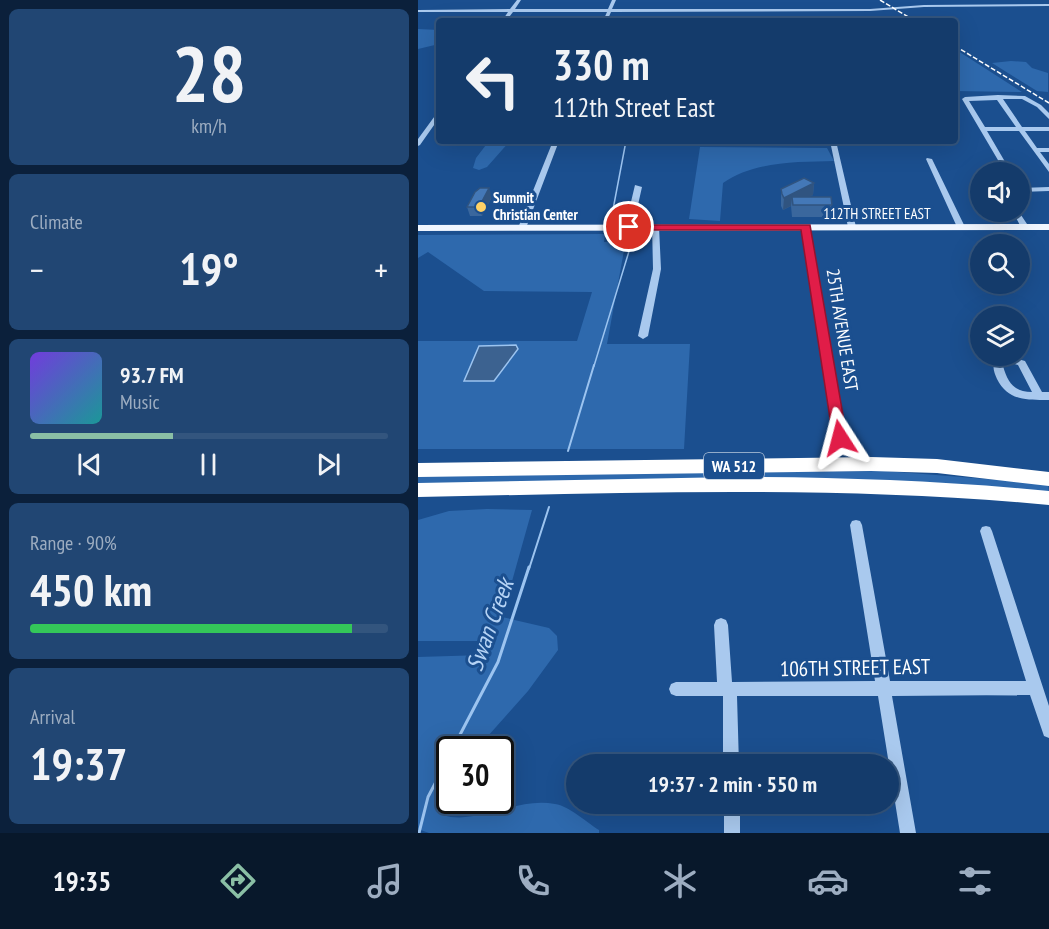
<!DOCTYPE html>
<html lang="en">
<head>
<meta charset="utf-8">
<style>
	:root { --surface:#143b6b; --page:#214673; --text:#f1f3f6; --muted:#9dadc1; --line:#33557e; --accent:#8abfa5 }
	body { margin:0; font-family:"PT Sans Narrow",sans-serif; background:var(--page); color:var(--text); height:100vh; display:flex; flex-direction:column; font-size:22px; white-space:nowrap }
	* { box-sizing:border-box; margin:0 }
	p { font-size:20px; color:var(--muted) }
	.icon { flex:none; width:33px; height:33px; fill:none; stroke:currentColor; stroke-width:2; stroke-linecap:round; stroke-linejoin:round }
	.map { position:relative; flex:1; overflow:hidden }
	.sheet { display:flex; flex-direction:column; gap:9px; padding:9px; background:#0b203b; width:418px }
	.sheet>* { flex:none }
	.banner { position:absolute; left:18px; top:18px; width:522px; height:126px; border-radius:6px; box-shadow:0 6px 24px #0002,0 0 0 2px var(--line); background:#143b6b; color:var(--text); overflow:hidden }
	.buttons { position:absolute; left:552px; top:162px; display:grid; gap:12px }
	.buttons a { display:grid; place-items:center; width:60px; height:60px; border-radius:50%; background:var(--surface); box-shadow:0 6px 24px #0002,0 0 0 2px var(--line); font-size:30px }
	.speed { position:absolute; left:18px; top:736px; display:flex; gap:12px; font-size:30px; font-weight:700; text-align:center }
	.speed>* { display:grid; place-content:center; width:78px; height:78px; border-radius:50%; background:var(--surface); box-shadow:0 6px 24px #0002,0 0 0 2px var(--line); line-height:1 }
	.speed .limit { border:3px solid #111; border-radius:9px; background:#fff; color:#111 }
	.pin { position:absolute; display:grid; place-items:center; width:51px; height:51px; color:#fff; margin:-26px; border:3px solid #fff; border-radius:50%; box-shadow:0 2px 6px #0007 }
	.me { position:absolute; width:66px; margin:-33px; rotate:351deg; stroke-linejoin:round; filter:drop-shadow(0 0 4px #0008) }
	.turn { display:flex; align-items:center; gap:21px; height:126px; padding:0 18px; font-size:27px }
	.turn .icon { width:78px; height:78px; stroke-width:2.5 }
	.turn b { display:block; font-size:42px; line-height:51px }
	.big { font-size:45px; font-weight:700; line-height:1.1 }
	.sheet .widget { flex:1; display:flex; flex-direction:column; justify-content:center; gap:9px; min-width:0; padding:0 21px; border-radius:9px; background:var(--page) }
	.sheet .dial { align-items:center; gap:0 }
	.dial b { font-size:78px; line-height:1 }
	.song { display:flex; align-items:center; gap:18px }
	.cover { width:72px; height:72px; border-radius:9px; background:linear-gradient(135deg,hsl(260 70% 55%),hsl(180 70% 35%)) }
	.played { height:6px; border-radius:3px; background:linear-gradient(90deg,var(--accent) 40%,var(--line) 40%) }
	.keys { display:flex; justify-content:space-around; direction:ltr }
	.heat { display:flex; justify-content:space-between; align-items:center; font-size:33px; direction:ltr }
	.charge { height:9px; border-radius:4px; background:linear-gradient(90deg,#34c759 90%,var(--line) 0) }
	.trip { position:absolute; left:148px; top:754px; width:333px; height:60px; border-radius:30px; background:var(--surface); box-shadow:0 6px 24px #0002,0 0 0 2px var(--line); font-weight:700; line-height:60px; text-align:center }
	.tabs { display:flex; height:96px; justify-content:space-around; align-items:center; background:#08182b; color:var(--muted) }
	.tabs .icon { width:42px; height:42px }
	.tabs .selected { color:var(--accent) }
	.tabs b { font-size:27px; color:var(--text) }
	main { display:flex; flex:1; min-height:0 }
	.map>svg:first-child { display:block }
</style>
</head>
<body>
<main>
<section class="sheet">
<div class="widget dial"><b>28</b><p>km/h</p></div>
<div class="widget"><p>Climate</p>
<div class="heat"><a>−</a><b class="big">19°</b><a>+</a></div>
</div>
<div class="widget">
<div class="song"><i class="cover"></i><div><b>93.7 FM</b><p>Music</p></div></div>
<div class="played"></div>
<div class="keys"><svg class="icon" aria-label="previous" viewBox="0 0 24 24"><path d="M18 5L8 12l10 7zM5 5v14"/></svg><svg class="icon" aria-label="pause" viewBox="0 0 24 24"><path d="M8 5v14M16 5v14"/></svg><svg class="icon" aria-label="next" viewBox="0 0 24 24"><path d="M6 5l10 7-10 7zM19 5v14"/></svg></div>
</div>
<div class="widget"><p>Range · 90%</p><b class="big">450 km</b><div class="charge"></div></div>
<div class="widget"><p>Arrival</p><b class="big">19:37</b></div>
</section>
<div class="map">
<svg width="631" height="833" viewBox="0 0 631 833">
	<rect width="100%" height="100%" fill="#1b4f8f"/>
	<!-- green -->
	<path fill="#2e69ad" d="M 0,29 L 21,30 L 21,44 L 0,49 Z
		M 537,49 L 604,92 L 537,91 Z
		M 593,61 L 608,62 L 614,68 L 630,73 L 630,92 L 619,91 L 574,63 Z
		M 71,141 L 92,141 L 69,167 L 61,170 L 55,168 L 58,158 Z
		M 282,147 L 409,148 L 416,161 C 379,162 336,161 305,183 L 302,221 L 271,219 Z
		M 187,234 L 186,242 L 202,242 L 205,234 L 209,234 L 189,344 L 272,344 L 266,449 L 0,449 L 0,341 L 159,341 L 174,292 L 66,291 L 10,252 L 0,258 L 0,235 Z
		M 467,471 L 630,484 L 631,492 C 421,469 210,481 0,484 L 0,476 Z
		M 69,509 L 114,510 L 84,617 L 131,628 L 139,636 L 140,650 L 110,691 L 62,745 L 63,750 L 32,750 L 31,792 L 26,796 L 24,815 C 60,826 99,796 137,804 C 151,806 168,822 181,830 L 181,833 L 11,833 L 0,829 L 0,657 L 66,655 L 71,652 L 74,641 L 0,641 L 0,520 L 31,511 Z"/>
	<!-- water -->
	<path fill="#3c6290" stroke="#9cc4f0" stroke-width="1.5" d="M 98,345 L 100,349 L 76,381 L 46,381 L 61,346 Z"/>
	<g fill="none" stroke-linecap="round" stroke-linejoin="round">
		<!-- stream-far2 -->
		<path stroke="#9cc4f0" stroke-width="1.5" d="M 196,222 L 193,220 L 208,141
			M 176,366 L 212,248"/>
		<!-- stream-far1 -->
		<path stroke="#9cc4f0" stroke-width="2" d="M 150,451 L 176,365
			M 111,569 L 131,507"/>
		<!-- stream -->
		<path stroke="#9cc4f0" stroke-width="3" d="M 34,750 L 80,662 L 111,567
			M 1,833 L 10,797 L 32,755"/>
		<!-- minor -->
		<path fill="#a9c9ee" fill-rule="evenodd" d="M 99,0 L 103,0 L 97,9 L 190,9 L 194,0 L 198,0 L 194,9 L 452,9 L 506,5 L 631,4 L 631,6 L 506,7 L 452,11 L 193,12 L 189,21 L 185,21 L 189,12 L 95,12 L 88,21 L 84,21 L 90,12 L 0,12 L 0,10 L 92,9 Z
			M 580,95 L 607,96 L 623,105 L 631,113 L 631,119 L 619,107 L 604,99 L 585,99 L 604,127 L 631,127 L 631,131 L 607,131 L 619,148 L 631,148 L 631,152 L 622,152 L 631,164 L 631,172 L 601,131 L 569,131 L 593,172 L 587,172 L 544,99 L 547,97 ZM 579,100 L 598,127 L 567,127 L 551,101 Z
			M 21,112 L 21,118 L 2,145 L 0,146 L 0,139 L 19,113 Z
			M 135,141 L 141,141 L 108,228 L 104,230 L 101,230 L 100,228 Z
			M 412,141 L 418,141 L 438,227 L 437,229 L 431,229 L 430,227 Z
			M 509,158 L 514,159 L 547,227 L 546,229 L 540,229 L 539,227 L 508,159 Z
			M 217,185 L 224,187 L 215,227 L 211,229 L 207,227 Z
			M 631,187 L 631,191 L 602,192 L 602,188 Z
			M 595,212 L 601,212 L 611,227 L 610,229 L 604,229 Z
			M 234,225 L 237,225 L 241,227 L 243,269 L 230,336 L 225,339 L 220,336 L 235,269 Z
			M 385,225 L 391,225 L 392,227 L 427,438 L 426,441 L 418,441 L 417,438 L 384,227 Z
			M 589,356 L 607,361 L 624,392 L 631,392 L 631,400 C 609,400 590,401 579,379 C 576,372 574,367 577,360 ZM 589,362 L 600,365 L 614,392 C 596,392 590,383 585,366 L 585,364 Z
			M 438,520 L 442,521 L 444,525 L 472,681 L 608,681 L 562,531 L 564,527 L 568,526 L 572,527 L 574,531 L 631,706 L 631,738 L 626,736 L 612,695 L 474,696 L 498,833 L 482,833 L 460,696 L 319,696 L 321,765 L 305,765 L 305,696 L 258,696 L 253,694 L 251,689 L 253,684 L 258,682 L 299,682 L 296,625 L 298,620 L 303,618 L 308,620 L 310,625 L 314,682 L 457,681 L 432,525 L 434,521 Z
			M 306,804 L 322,804 L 322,833 L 306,833 Z"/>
		<!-- major -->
		<path fill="#f0f6ff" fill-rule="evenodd" d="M 631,224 L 631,230 L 0,231 L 0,225 Z"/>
		<!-- highway -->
		<path fill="#fff" fill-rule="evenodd" d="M 453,457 L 519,459 L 631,472 L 631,486 L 519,473 L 453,471 L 0,477 L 0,463 Z
			M 316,477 C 421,477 526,481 631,491 L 631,505 C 420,485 211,493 0,497 L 0,483 Z"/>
		<!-- rail -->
		<path stroke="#fff" stroke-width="1.5" stroke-dasharray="5 2" stroke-linecap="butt" d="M 462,0 L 497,21
			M 537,46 L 631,103"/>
	</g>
	<!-- wall -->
	<path fill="#3a679d" d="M 396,183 L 395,195 L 390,197 L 414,205 L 413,217 L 374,217 L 373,206 L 365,210 L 363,206 L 363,189 Z
		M 74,197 L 64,216 L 52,216 L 49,207 Z"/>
	<!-- shaded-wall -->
	<path fill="#305480" d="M 396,183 L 395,195 L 375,205 L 374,197 L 373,206 L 365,210 L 366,198 Z
		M 71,188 L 74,197 L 64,216 L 61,207 Z"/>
	<!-- building -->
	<path fill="#4478b7" stroke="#305480" stroke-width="1.5" d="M 386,178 L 396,183 L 366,198 L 364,194 L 363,189 Z
		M 62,188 L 71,188 L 61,207 L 49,207 L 57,192 Z
		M 374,197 L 413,197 L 414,205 L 375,205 Z"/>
	<!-- route -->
	<path fill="#e11d48" stroke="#92132f" stroke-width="1.5" d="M 208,225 L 392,225 L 429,438 L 427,442 L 422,444 L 415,438 L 383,230 L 211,230 L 208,229 Z"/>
	<!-- markers -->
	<circle fill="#ffd166" stroke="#1b4f8f" stroke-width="2" cx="63" cy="207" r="6"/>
	<g text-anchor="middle" stroke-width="6" stroke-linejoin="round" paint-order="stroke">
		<!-- far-poi labels -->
		<g font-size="15" font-weight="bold" fill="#fff" stroke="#1b4f8f" text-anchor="start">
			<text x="75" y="203">Summit<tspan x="75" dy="17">Christian Center</tspan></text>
		</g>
		<!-- far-street labels -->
		<g font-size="15" fill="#fff" stroke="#1b4f8f">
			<text x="459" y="219">112TH STREET EAST</text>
		</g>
		<!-- shield labels -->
		<rect fill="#1b4f8f" stroke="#bbcadd" stroke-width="1.5" x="286" y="453" width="60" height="26" rx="4.5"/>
		<g font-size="16" font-weight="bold" fill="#fff">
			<text x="316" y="472">WA 512</text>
		</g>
		<!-- street labels -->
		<g font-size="18" fill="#fff" stroke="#1b4f8f">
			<text transform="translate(424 330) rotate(81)" y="6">25TH AVENUE EAST</text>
		</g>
		<!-- near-street labels -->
		<g font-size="21" fill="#fff" stroke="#1b4f8f">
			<text transform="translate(437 668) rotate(-1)" y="7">106TH STREET EAST</text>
		</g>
		<!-- near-water labels -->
		<g font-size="24" font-style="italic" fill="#b5d3f5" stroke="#1b4f8f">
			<text transform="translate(72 625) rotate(-70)" y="8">Swan Creek</text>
		</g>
	</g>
</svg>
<div class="buttons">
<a><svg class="icon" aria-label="sound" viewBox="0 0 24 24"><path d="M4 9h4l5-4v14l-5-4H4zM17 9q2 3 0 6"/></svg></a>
<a><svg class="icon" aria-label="search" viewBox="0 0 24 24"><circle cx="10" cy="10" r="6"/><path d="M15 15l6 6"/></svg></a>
<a><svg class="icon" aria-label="layers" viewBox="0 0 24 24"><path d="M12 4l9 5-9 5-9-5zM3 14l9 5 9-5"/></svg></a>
</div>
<div class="speed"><div class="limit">30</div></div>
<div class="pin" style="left:211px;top:227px;background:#d93025"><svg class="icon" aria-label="arrive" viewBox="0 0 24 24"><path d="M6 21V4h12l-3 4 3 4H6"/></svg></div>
<svg class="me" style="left:422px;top:438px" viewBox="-20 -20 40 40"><path d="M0-17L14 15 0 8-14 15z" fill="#e11d48" stroke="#fff" stroke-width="4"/></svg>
<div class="trip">19:37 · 2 min · 550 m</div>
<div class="banner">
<div class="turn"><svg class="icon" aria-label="left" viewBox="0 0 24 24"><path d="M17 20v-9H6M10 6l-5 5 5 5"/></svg><div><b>330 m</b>112th Street East</div></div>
</div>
</div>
</main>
<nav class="tabs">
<b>19:35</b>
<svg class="icon selected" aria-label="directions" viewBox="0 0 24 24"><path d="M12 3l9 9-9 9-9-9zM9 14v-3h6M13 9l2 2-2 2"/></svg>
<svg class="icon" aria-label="music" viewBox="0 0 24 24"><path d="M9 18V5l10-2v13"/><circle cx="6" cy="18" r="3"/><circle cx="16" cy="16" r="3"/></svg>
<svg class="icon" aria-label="phone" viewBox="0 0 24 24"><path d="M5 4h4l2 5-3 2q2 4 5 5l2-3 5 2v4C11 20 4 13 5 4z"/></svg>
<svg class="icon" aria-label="climate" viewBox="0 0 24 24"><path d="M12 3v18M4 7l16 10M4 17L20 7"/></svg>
<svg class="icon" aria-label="car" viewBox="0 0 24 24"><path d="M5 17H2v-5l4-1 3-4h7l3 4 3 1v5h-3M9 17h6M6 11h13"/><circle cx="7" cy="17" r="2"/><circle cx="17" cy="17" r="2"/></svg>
<svg class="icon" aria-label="filters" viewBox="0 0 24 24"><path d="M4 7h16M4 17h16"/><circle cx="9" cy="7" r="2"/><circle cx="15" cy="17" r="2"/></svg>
</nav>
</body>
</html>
